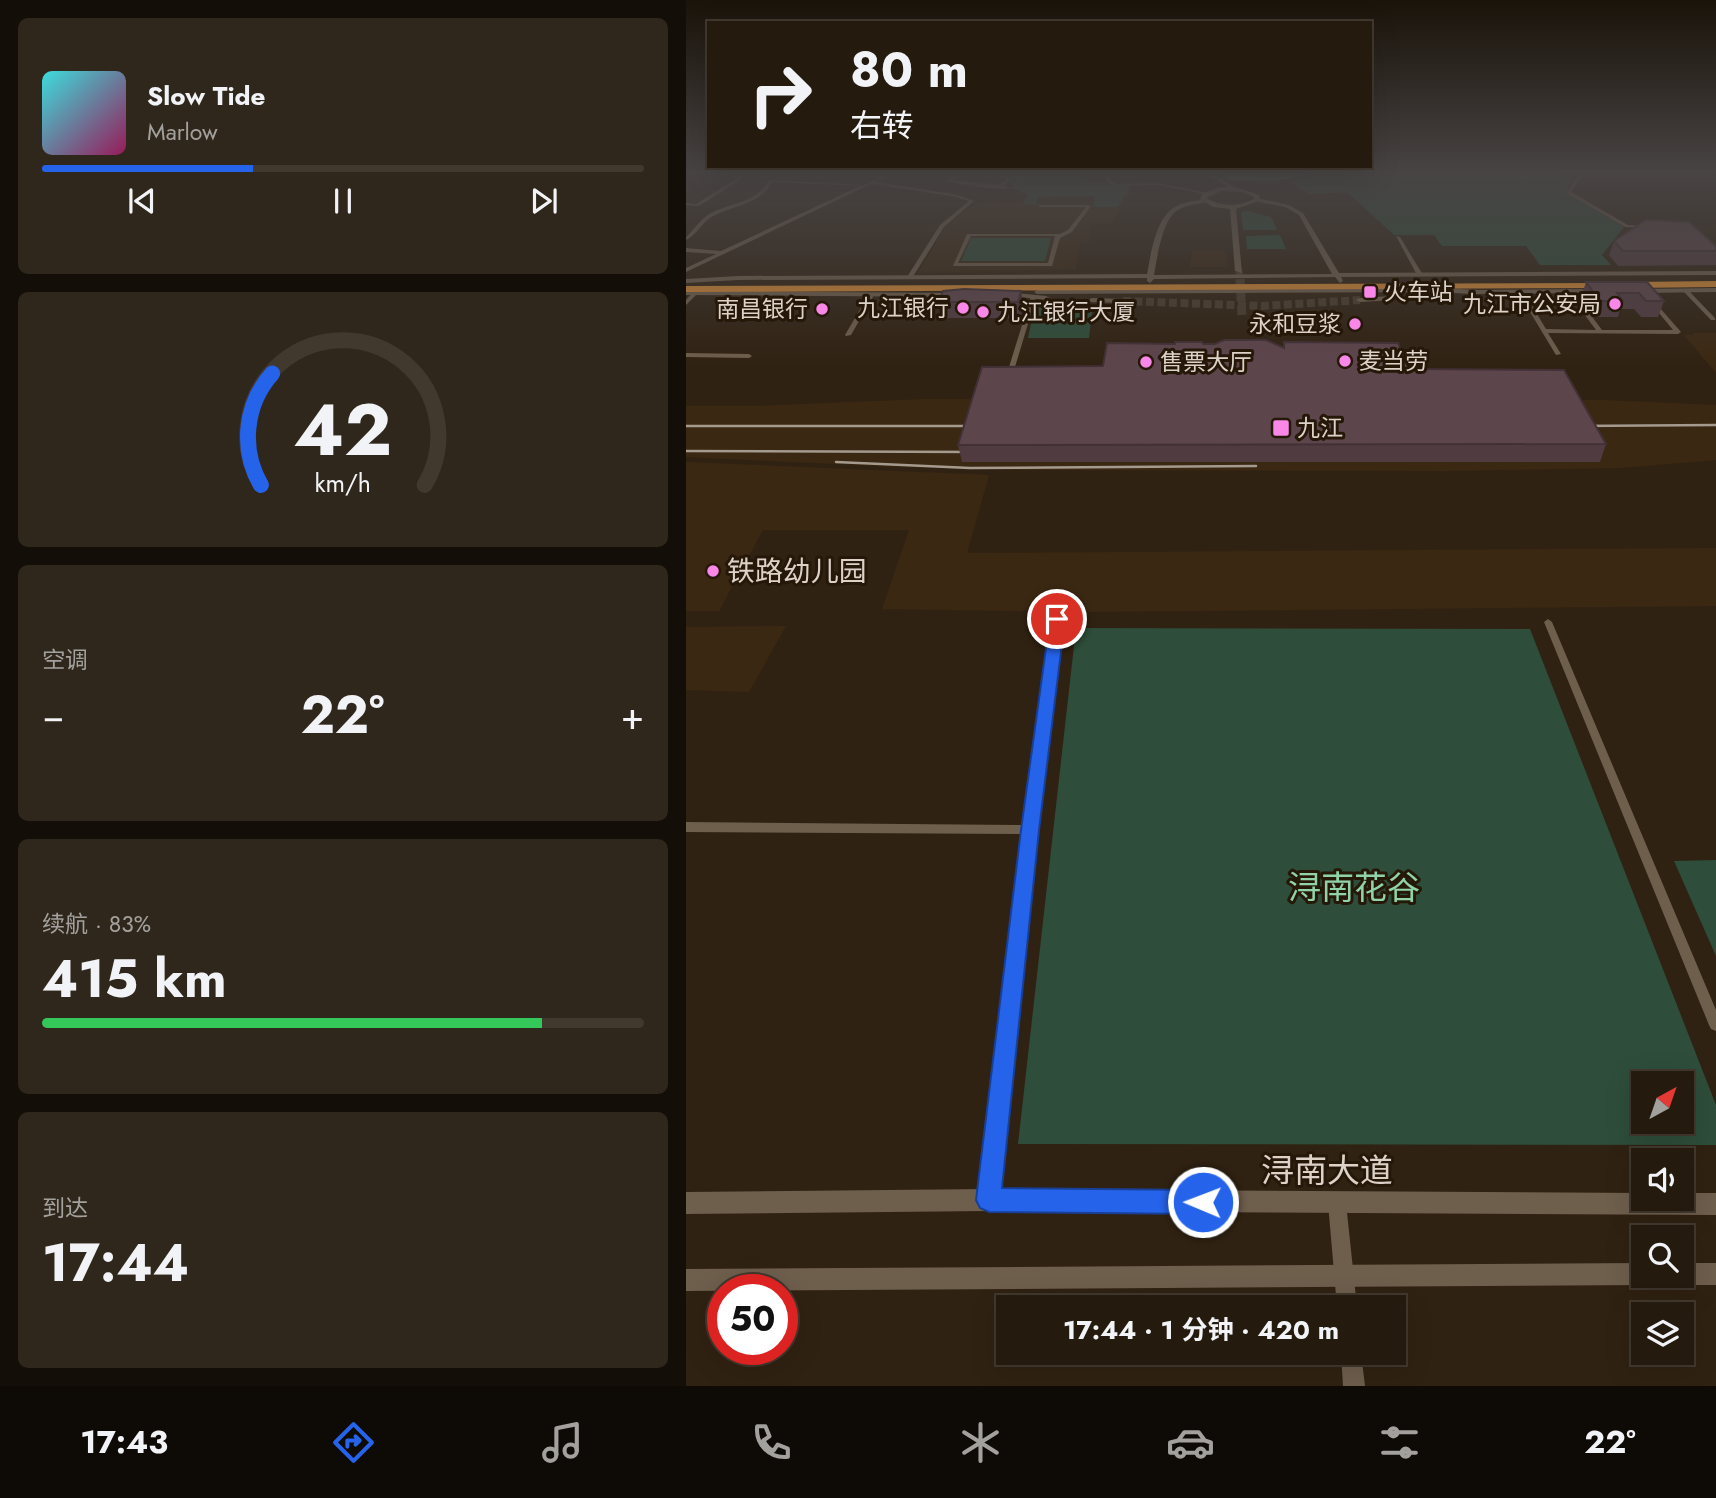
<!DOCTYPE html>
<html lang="zh">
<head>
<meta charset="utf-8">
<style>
	:root { --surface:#241a0e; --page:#30271c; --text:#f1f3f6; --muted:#a3a19e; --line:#41382e; --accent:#2563eb }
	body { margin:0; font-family:Jost,"Noto Sans SC",sans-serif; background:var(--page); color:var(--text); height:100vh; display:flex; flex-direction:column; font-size:26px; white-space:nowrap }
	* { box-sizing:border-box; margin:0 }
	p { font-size:23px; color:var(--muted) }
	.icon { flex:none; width:38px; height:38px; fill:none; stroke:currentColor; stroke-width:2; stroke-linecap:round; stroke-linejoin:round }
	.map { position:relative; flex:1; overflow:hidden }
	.panel { display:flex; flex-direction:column; gap:18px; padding:18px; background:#140e08; width:686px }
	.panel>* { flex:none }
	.banner { position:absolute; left:21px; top:21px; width:665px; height:147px; border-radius:0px; box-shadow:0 7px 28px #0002,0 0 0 2px var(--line); background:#241a0e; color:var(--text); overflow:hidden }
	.needle { width:46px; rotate:40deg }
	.fabs { position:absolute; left:945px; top:1071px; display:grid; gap:14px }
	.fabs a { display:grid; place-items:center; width:63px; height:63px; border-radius:0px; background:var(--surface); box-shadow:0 7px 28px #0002,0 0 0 2px var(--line); font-size:35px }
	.speed { position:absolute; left:21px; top:1274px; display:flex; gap:14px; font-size:35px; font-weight:700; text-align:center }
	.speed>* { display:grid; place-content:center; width:91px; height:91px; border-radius:50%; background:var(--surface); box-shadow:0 7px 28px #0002,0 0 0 2px var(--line); line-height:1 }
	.speed .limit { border:10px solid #d22; background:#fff; color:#111 }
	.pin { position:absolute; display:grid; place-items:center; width:60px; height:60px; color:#fff; margin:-30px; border:4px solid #fff; border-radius:50%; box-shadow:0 2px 7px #0007 }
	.me { position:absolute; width:77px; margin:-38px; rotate:271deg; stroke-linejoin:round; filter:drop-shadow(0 0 5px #0008) }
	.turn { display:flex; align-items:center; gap:24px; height:147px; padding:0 28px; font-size:32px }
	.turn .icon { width:91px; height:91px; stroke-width:2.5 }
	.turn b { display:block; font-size:49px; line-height:60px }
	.big { font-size:52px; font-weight:700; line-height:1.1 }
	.panel .widget { flex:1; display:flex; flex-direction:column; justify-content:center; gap:10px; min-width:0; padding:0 24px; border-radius:10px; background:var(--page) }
	.panel .dial { align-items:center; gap:0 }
	.dial svg { height:182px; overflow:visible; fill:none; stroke:var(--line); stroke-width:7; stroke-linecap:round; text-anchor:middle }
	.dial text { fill:var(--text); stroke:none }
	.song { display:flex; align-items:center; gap:21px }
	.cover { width:84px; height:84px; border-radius:10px; background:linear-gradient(135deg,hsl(180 70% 55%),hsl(330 70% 35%)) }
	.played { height:7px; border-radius:4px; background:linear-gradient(90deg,var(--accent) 35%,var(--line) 35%) }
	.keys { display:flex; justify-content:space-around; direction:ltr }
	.heat { display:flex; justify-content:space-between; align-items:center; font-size:38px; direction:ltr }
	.charge { height:10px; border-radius:5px; background:linear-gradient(90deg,#34c759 83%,var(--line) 0) }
	.trip { position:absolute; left:310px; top:1295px; width:410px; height:70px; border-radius:0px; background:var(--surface); box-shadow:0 7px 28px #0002,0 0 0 2px var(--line); font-weight:700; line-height:70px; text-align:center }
	.tab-bar { display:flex; height:112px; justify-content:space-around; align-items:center; background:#0e0a06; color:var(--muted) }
	.tab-bar .icon { width:49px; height:49px }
	.tab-bar .current { color:var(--accent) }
	.tab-bar b { font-size:32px; color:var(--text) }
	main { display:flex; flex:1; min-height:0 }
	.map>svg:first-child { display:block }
</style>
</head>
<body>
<main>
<section class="panel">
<div class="widget">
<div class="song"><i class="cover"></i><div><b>Slow Tide</b><p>Marlow</p></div></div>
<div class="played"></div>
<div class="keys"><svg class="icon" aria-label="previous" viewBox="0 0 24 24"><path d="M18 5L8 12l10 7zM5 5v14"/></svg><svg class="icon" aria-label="pause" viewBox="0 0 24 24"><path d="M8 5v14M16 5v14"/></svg><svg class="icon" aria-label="next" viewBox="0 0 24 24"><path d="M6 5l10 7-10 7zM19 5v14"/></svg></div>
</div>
<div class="widget dial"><svg viewBox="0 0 100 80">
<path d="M14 69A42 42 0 1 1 86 69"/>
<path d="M14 69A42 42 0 0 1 19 20" stroke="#2563eb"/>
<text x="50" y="56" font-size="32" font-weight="700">42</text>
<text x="50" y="72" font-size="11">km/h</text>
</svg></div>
<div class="widget"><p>空调</p>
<div class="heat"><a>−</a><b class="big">22°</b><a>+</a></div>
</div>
<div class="widget"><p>续航 · 83%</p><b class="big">415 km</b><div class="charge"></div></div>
<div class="widget"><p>到达</p><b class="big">17:44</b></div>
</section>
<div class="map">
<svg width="1030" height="1386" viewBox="0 0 1030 1386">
	<rect width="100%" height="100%" fill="#302212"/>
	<!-- built -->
	<path fill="#3b2812" d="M 447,189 L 425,223 L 406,223 L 402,242 L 394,243 L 390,269 L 232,273 L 261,224 L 295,200 L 327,202 L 352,197 L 409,196 Z
		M 507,250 L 539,250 L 542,267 L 504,267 Z
		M 1007,333 L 1030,333 L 1030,373 L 998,335 L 1008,335 Z
		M 239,399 L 917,400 L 1030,405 L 1030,460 L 934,468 L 760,471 L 339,470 L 214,467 L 0,457 L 0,406 L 72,406 Z
		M 0,462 L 303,475 L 281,553 L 1030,548 L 1030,606 L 399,612 L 196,609 L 223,530 L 77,530 L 33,611 L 0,611 Z
		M 100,626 L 63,692 L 0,690 L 0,627 Z"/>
	<!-- green -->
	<path fill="#2e4d3a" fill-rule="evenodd" d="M 349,173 L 393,173 L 397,180 L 444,187 L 432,207 L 407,207 L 409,196 L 352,197 L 350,204 L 337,204 L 342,194 L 328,189 L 325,182 L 328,178 Z
		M 636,173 L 871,173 L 887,180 L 879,192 L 938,227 L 916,255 L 925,265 L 854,265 L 840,246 L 756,246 L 748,235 L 708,235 L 661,192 L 624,194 L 601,181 Z
		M 561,211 L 585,217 L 591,230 L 557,230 L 555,212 Z
		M 594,235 L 600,249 L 561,249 L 560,236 Z
		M 285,238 L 365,238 L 359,261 L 275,261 Z
		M 349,305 L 407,305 L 403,338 L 342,338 Z
		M 390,628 L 844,629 L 1030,1105 L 1030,1145 L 332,1144 ZM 957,1083 L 996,1083 L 996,1122 L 957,1122 Z
		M 1030,860 L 1030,956 L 988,861 Z"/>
	<!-- water -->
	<path fill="#507893" d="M 535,173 L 632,173 L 591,181 L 543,180 Z"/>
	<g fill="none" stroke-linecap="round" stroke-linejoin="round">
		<!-- tertiary-tunnel -->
		<path stroke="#4a3c2d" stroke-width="8" stroke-dasharray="8 3.5" stroke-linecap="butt" d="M 437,301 L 576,306 L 674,300"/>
		<!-- secondary-tunnel-far1 -->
		<path stroke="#4a3c2d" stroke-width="7" stroke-dasharray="7 3.5" stroke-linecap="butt" d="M 553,271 L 554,280"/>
		<!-- secondary-tunnel -->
		<path stroke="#4a3c2d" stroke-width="9" stroke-dasharray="9 4.5" stroke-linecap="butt" d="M 554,279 L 556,315"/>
		<!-- minor -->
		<path fill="#6e5e4c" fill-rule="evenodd" d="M 60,173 L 65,173 L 13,206 L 0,205 L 0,203 L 10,204 Z
			M 202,173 L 208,173 L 190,182 L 267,194 L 288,201 L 258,227 L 226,278 L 221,277 L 254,225 L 283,201 L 266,196 L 185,184 L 0,272 L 0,268 L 30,254 L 0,252 L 0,248 L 35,251 L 174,186 L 86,182 C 74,206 45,205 24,218 C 15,224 10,235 0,240 L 0,237 C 9,229 14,219 25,213 C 46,202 71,203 83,180 L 178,185 Z
			M 272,173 L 277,173 L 267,180 L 313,185 L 321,179 L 311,177 L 311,173 L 315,173 L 315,175 L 326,179 L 318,186 L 327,188 C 311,191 279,185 261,182 L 261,180 Z
			M 417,173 L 421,173 L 426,181 L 432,184 L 471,183 L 522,193 L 520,194 L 471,185 L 431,186 L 422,183 Z
			M 894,173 L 898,173 L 885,192 L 942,225 L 962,226 L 964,228 L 939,227 L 880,193 Z
			M 352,205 L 403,205 L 405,206 L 386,232 L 374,238 L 366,266 L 267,266 L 281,234 L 374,234 L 382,230 L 400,207 L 354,207 ZM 285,236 L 369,236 L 362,263 L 272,263 Z
			M 710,236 L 714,237 L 737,275 L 736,276 L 731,275 Z
			M 884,289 L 886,290 L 916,330 L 987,330 L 964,302 L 967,300 L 995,332 L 992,334 L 862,333 L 875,354 L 870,355 L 832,292 L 837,291 L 860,329 L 910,330 L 881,291 Z
			M 998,290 L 1002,290 L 1029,318 L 1029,320 L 1025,320 L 998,292 Z
			M 6,293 L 11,294 L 0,305 L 0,300 Z
			M 183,294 L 188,295 L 165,335 L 160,336 L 159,335 Z
			M 345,296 L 350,297 L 329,367 L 324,368 L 323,367 Z
			M 0,353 L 63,354 L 66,356 L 63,358 L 0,357 Z
			M 371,616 L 375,619 L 350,830 L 310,1199 L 308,1204 L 303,1206 L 298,1204 L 296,1199 L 338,834 L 0,832 L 0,822 L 339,825 L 367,619 Z
			M 862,619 L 866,622 L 1030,1010 L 1030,1031 L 1025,1029 L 1023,1025 L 858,622 Z"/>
		<!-- tertiary -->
		<path fill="#6e5e4c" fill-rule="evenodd" d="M 571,198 L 603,205 L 617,213 L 653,273 L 1030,271 L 1030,275 L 655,277 L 657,281 L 654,283 L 649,277 L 468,279 L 464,283 L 461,281 L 461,278 L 52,280 L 0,283 L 0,279 L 52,276 L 461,274 C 465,254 469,221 487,208 C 496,202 509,201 519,199 L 521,202 C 511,204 498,205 489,212 C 476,223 471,258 468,275 L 646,274 L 613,215 L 599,207 L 569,201 Z
			M 752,288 L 792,290 L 911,289 L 914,291 L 911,293 L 786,294 L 752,292 L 351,294 L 348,292 L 351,290 Z
			M 1030,288 L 1030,292 L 954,293 L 951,291 L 954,289 Z
			M 0,291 L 273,293 L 277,295 L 273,297 L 0,295 Z
			M 319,292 L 360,296 L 364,298 L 360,300 L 317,295 L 317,293 Z
			M 705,296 L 708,296 L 708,300 L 674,302 L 670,300 L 674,298 Z
			M 406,298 L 437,299 L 441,301 L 437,303 L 403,302 L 402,300 Z
			M 651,1194 L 658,1196 L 660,1203 L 671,1307 L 651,1307 L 642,1203 L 644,1196 Z
			M 655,1353 L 675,1353 L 679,1386 L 657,1386 Z"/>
		<!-- secondary -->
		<path fill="#6e5e4c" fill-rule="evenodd" d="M 518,173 C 531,173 538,181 549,187 C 555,190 566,191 574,196 L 573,201 L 550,209 L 556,273 L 549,271 L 544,209 L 527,207 L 514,199 L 516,194 L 534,187 L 542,187 ZM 535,191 L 556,192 L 568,197 L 568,199 C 552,207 536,207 520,198 Z
			M 303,1189 L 957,1193 L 957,1199 L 996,1199 L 996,1193 L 1030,1193 L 1030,1215 L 303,1211 L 0,1214 L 0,1192 Z
			M 957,1263 L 957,1276 L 968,1276 L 965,1282 L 957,1285 L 0,1291 L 0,1269 Z
			M 996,1263 L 1030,1263 L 1030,1285 L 996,1285 L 988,1282 L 985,1276 L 996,1276 Z"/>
		<!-- trunk -->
		<path fill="#d48834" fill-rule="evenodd" d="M 1030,281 L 1030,287 L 944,288 L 940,285 L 944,282 Z
			M 921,283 L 921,287 L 918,288 L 0,292 L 0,286 Z"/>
		<!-- rail -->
		<path stroke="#a59a8e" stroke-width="2.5" d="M 0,426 L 297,426
			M 889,426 L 1030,425
			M 0,451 L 294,452
			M 150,462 L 284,468 L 570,466"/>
	</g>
	<!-- wall -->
	<path fill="#503b41" d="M 928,241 L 1030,246 L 1030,265 L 932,266 L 923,255 Z
		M 900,282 L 961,282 L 978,301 L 972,317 L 955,317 L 948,309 L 934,309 L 932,317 L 909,317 L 895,297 Z
		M 335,291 L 337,306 L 334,318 L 256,318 L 253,302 Z
		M 489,344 L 517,344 L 598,348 L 723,369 L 920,444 L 914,462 L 276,462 L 272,445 L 417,366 Z"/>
	<!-- shaded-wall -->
	<path fill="#413035" d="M 335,291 L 337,306 L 334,318 L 332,302 Z"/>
	<!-- building -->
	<path fill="#5d454c" stroke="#413035" stroke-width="2" d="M 960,220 L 1003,222 L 1030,246 L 1030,251 L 937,251 L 928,241 Z
		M 900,282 L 961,282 L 978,301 L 960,301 L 953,293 L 931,293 L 937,301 L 914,301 Z
		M 278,289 L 335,291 L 332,302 L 253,302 L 257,291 Z
		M 538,340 L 580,340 L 598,348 L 598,342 L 712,343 L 723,369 L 878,370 L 920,444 L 272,445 L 296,367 L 417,366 L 421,343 L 489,344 L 489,342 L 516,342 L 517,344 L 529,344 Z"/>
	<!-- sky -->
	<linearGradient id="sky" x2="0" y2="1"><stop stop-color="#1a130a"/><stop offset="0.47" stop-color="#484444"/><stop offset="1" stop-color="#484444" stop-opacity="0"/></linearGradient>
	<rect width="1030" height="367" fill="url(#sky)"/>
	<!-- route -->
	<path fill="#2563eb" stroke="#184099" stroke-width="2" d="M 371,614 L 379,619 L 353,830 L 316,1188 L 517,1190 L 526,1193 L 529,1202 L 526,1211 L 517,1214 L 303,1212 L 294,1208 L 290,1200 L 335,830 L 364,619 Z"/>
	<!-- markers -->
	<g fill="#f987e8" stroke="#261809" stroke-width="2.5">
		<rect x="677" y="285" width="14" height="14" rx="3.5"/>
		<circle cx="929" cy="304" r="7"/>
		<circle cx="277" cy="308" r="7"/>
		<circle cx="136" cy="309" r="7"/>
		<circle cx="297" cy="312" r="7"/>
		<circle cx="669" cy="324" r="7"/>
		<circle cx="659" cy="361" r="7"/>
		<circle cx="460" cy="362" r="7"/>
		<rect x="586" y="419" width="18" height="18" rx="3.5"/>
		<circle cx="27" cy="571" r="7"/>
	</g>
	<g text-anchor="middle" stroke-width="6" stroke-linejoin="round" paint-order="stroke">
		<!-- far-poi labels -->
		<g font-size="23" fill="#dcd2c8" stroke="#261809" text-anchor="start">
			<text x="698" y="300">火车站</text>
			<text x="915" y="312" text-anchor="end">九江市公安局</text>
			<text x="263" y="316" text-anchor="end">九江银行</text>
			<text x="122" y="317" text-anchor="end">南昌银行</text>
			<text x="311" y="320">九江银行大厦</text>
			<text x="655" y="332" text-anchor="end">永和豆浆</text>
			<text x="673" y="369">麦当劳</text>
			<text x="474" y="370">售票大厅</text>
			<text x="611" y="436">九江</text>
		</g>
		<!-- poi labels -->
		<g font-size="28" fill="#dcd2c8" stroke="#261809" text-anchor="start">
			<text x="41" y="581">铁路幼儿园</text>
		</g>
		<!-- near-park labels -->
		<g font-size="33" fill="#90d3a9" stroke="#261809">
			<text x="668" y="899">浔南花谷</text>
		</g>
		<!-- near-street labels -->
		<g font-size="33" fill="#dcd2c8" stroke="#261809">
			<text x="641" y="1182">浔南大道</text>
		</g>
	</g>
</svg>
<div class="fabs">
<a><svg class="needle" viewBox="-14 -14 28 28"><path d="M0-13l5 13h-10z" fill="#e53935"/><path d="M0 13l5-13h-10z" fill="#a3a19e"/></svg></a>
<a><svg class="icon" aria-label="sound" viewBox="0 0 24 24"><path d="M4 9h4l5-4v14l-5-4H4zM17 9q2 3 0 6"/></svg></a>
<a><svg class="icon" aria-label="search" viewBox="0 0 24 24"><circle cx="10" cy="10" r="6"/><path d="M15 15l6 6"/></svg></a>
<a><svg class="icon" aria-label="layers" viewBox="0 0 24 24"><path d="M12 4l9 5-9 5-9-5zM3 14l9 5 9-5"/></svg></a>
</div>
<div class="speed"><div class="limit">50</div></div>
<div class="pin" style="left:371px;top:619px;background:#d93025"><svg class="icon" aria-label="arrive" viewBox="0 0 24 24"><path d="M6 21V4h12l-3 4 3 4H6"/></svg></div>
<svg class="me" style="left:517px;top:1202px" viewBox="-20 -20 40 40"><circle r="17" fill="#2563eb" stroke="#fff" stroke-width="3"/><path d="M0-11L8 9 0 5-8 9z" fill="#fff"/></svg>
<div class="trip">17:44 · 1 分钟 · 420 m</div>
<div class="banner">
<div class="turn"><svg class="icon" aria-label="right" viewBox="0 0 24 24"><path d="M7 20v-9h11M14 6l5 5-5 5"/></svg><div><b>80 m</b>右转</div></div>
</div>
</div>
</main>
<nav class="tab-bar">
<b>17:43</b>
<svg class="icon current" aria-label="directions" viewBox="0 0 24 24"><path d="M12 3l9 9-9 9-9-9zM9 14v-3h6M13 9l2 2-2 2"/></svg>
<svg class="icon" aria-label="music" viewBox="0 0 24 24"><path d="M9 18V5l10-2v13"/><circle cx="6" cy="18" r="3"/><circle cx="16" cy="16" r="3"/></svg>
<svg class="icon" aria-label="phone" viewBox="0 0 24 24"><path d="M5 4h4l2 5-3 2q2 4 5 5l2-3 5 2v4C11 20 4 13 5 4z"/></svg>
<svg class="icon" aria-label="climate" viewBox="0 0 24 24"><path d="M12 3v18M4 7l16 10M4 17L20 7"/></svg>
<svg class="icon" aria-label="car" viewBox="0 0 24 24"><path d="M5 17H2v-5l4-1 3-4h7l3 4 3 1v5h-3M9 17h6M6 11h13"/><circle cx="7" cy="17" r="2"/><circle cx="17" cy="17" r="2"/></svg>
<svg class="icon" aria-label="filters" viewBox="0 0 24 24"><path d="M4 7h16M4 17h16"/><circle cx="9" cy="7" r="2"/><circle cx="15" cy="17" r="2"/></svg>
<b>22°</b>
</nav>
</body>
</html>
